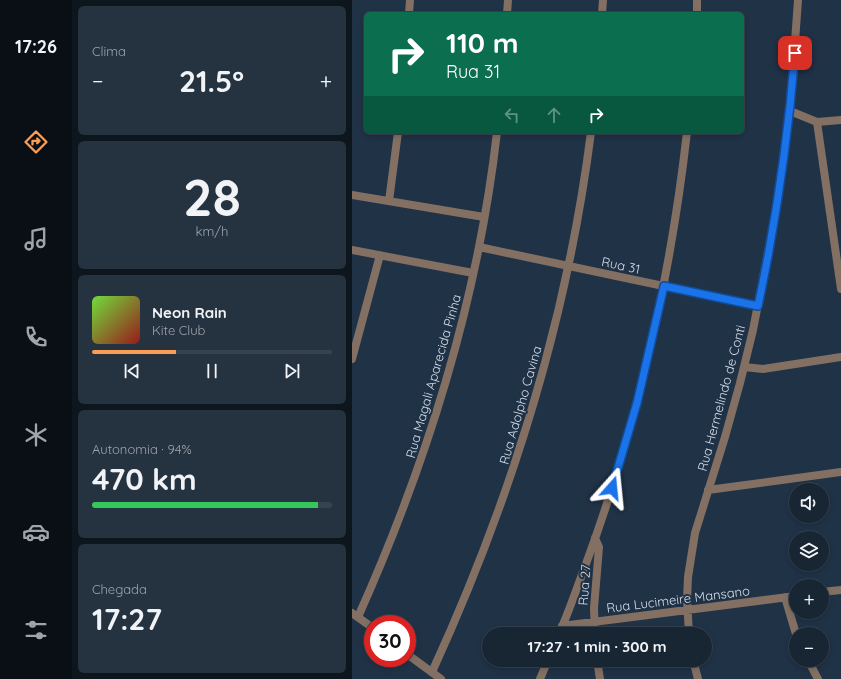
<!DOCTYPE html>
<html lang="pt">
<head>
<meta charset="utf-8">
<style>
	:root { --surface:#182634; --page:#253240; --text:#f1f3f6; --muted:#9fa5ac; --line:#36434f; --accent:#fc9d53 }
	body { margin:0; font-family:Quicksand,sans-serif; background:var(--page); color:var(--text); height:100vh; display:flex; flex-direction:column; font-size:15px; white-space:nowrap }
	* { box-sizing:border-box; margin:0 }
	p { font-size:13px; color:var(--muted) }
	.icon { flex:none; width:22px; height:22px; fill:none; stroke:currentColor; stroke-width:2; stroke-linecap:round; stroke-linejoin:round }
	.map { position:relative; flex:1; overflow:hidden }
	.sheet { display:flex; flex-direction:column; gap:6px; padding:6px; background:#0d151d; width:280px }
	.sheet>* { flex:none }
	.guide { position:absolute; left:12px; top:12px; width:380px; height:122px; border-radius:6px; box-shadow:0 2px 6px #0003,0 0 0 1px var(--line); background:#0b6e4f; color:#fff; overflow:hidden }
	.fabs { position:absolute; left:437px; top:483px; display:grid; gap:8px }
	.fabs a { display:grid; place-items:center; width:40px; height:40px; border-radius:50%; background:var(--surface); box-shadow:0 2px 6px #0003,0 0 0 1px var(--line); font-size:20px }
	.speed { position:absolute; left:12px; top:615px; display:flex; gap:8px; font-size:20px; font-weight:700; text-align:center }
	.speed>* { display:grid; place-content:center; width:52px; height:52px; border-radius:50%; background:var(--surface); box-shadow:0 2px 6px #0003,0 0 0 1px var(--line); line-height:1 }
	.speed .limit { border:6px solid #d22; background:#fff; color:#111 }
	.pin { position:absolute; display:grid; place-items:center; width:34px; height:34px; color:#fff; margin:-17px; border-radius:8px; box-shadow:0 2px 6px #0006 }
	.me { position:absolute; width:44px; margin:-22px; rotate:18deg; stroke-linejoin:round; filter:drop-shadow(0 0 3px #0008) }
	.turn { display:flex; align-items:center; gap:14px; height:84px; padding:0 16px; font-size:18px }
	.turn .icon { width:52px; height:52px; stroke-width:2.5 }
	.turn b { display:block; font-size:28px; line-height:34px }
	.lanes { display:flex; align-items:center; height:38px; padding:0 16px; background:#0003; justify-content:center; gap:20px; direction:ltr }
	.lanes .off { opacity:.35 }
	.big { font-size:30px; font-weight:700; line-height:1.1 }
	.sheet .tile { flex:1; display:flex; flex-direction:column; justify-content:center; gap:6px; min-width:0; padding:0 14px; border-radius:6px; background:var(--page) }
	.sheet .dial { align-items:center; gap:0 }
	.dial b { font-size:52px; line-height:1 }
	.song { display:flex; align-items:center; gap:12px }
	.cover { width:48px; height:48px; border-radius:6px; background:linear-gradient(135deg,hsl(100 70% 55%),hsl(0 70% 35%)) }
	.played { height:4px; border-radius:2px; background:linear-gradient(90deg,var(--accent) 35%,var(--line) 35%) }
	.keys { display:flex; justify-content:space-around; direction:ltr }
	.heat { display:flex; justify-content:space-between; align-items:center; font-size:22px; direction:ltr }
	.charge { height:6px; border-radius:3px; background:linear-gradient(90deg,#34c759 94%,var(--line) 0) }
	.trip { position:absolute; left:130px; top:627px; width:230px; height:40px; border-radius:20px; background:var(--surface); box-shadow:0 2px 6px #0003,0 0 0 1px var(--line); font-weight:700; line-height:40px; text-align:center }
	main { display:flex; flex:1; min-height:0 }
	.dock { display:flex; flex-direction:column; width:72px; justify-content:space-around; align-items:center; background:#0a0f15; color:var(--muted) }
	.dock .icon { width:28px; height:28px }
	.dock .on { color:var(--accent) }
	.dock b { font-size:18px; color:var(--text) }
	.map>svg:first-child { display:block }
</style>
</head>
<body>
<main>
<nav class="dock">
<b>17:26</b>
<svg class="icon on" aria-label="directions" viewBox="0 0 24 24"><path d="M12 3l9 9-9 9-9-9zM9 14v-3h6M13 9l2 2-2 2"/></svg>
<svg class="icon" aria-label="music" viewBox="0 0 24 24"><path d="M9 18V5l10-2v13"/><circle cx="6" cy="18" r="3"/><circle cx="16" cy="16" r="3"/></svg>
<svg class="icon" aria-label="phone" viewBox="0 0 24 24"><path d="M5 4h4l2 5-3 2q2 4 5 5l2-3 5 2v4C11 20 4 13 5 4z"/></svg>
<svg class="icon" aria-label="climate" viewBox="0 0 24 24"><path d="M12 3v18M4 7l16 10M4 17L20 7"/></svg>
<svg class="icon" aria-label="car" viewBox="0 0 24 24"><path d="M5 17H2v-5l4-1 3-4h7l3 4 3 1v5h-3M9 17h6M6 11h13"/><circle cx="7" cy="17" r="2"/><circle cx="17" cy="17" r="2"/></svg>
<svg class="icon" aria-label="filters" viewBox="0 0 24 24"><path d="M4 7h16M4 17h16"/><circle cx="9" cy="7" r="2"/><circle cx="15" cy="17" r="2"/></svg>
</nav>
<section class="sheet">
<div class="tile"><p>Clima</p>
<div class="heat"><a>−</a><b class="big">21.5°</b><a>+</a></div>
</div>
<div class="tile dial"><b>28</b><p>km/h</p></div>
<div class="tile">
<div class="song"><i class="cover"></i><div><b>Neon Rain</b><p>Kite Club</p></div></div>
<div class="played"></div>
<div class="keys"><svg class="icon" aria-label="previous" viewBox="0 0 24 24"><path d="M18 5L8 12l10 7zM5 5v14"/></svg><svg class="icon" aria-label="pause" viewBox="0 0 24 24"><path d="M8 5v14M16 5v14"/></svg><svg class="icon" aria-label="next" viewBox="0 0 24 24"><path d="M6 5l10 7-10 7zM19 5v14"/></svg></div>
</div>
<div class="tile"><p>Autonomia · 94%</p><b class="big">470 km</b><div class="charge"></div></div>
<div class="tile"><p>Chegada</p><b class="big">17:27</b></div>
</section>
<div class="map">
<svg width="489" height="679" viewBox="0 0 489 679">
	<rect width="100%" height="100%" fill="#203246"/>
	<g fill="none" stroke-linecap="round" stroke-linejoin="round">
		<!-- street -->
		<path stroke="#837063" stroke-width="8" d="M 57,14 L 58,0
			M 155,14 L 156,0
			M 250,14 L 251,0
			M 345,14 L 345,0
			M 438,111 L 465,122 L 489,120
			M 465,122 L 489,289
			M 0,195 L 132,217
			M 37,201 L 46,132
			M 127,247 L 406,306
			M 0,250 L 121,273
			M 0,359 L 28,255
			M 392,367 L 411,369 L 489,357
			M 356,490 L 489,472
			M 470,592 L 489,590
			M 433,597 L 444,634
			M 0,613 L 21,628
			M 6,617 C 75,463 126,300 145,132
			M 210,626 L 444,596
			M 207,634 C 216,614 223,593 231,572 C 284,430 318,282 335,132
			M 243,634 L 242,608 L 247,547 L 243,538
			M 337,634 L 335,600 L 336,577 L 343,533 L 373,437 L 388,383 L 401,330 L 422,221 L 438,111 L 446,0
			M 55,654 L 89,679
			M 245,660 L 248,679
			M 341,660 L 346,679
			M 456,660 L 466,679
			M 80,672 C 159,500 215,321 239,132
			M 188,679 L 196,660"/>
	</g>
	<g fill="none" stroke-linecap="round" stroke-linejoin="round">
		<defs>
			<path id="route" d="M 260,488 L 285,403 L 312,286 L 406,306 C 424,222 436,138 443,53"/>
		</defs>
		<!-- route casing -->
		<use href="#route" stroke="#114b97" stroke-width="10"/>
		<!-- route -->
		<use href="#route" stroke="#1a73e8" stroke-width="7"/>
	</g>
	<g text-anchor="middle" stroke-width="4" stroke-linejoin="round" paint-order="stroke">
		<!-- street labels -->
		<g font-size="13" fill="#d4dfec" stroke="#203246">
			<text transform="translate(269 265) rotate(12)" y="5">Rua 31</text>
			<text transform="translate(81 376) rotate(-74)" y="5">Rua Magali Aparecida Pinha</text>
			<text transform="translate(369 398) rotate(-75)" y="5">Rua Hermelindo de Conti</text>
			<text transform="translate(168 405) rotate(-74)" y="5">Rua Adolpho Cavina</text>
			<text transform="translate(232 585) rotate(-86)" y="5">Rua 27</text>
			<text transform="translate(326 599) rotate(-7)" y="5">Rua Lucimeire Mansano</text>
		</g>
	</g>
</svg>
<div class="fabs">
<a><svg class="icon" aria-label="sound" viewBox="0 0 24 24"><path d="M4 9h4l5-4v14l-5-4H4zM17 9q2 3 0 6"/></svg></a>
<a><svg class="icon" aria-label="layers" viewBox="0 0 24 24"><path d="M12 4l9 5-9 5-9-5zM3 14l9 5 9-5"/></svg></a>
<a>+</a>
<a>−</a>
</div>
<div class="speed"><div class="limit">30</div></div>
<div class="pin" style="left:443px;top:53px;background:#d93025"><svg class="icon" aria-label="arrive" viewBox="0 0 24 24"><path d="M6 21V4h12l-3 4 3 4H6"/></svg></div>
<svg class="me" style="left:260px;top:488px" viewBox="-20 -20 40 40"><path d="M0-17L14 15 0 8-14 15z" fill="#1a73e8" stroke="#fff" stroke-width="4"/></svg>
<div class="trip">17:27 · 1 min · 300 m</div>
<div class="guide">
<div class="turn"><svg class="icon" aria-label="right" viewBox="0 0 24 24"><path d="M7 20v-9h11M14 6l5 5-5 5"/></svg><div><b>110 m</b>Rua 31</div></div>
<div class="lanes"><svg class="icon off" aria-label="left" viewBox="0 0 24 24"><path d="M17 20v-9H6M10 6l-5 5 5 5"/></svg><svg class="icon off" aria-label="ahead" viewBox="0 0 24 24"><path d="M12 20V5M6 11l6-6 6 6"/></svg><svg class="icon" aria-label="right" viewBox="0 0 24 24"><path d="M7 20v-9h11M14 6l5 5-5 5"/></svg></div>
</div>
</div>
</main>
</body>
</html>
